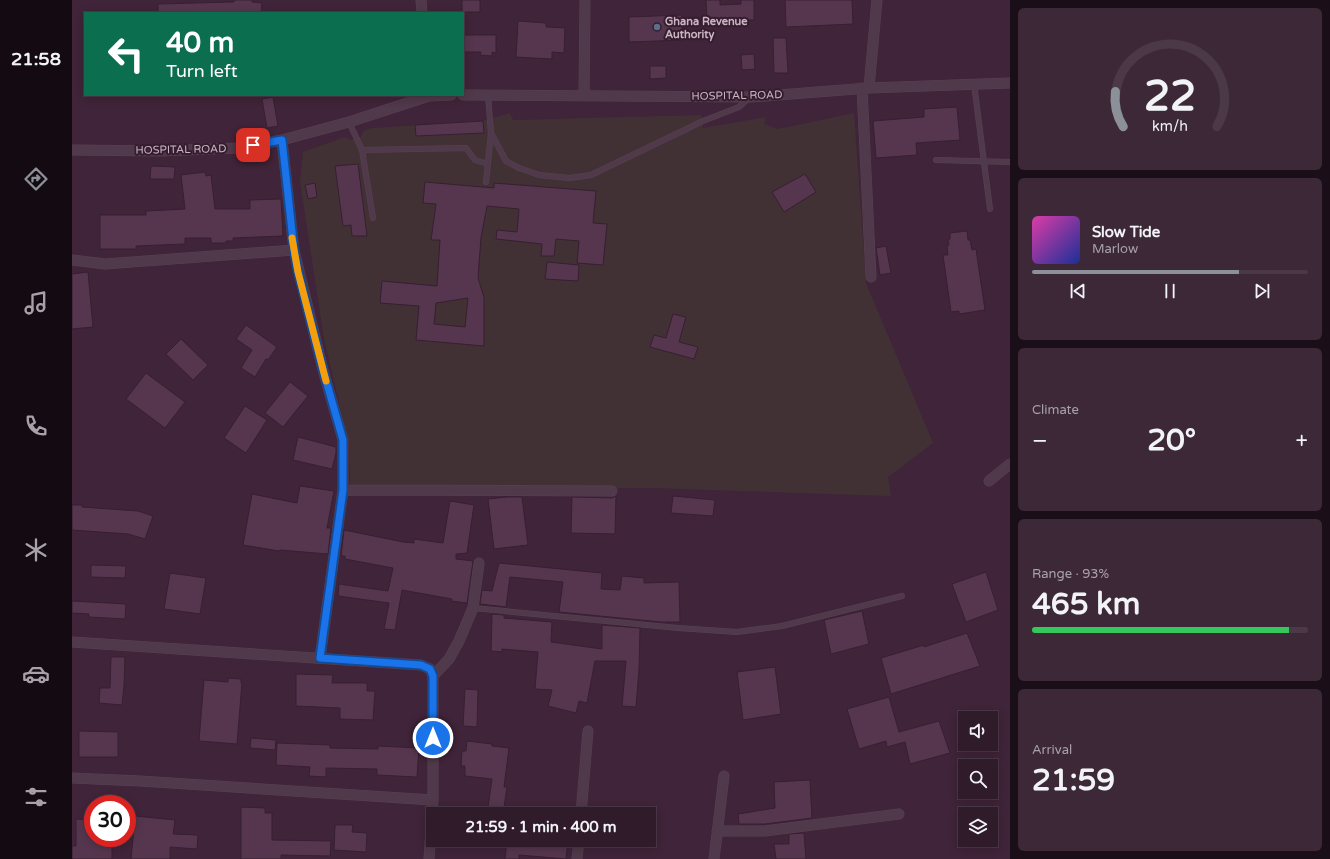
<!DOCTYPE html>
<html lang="en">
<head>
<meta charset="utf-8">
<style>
	:root { --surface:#301b2b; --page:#3c2837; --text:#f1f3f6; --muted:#a8a1a9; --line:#4b3947; --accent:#8c9099 }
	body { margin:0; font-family:"Varela Round",sans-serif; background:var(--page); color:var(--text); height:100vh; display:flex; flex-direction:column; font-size:15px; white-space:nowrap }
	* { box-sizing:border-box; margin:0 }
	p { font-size:13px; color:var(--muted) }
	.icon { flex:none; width:22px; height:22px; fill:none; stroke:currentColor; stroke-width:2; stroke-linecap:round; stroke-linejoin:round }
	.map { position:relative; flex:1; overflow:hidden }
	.sheet { display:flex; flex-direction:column; gap:8px; padding:8px; background:#1a0f18; width:320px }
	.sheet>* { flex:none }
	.guide { position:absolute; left:12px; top:12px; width:380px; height:84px; border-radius:0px; box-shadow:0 2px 10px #0003,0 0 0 1px var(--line); background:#0b6e4f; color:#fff; overflow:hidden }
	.tools { position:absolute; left:886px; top:711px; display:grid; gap:8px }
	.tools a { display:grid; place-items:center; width:40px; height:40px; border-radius:0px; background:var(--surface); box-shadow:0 2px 10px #0003,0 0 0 1px var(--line); font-size:20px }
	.speed { position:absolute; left:12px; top:795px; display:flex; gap:8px; font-size:20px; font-weight:700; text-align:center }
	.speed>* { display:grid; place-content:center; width:52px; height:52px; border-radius:50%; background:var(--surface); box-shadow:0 2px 10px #0003,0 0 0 1px var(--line); line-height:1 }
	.speed .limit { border:6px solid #d22; background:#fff; color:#111 }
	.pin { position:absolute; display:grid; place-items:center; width:34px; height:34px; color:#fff; margin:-17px; border-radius:8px; box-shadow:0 2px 6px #0006 }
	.me { position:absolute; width:44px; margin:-22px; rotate:0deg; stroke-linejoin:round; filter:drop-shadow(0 0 3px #0008) }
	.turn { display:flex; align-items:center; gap:14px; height:84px; padding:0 16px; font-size:18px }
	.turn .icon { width:52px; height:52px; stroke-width:2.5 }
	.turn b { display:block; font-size:28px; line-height:34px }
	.big { font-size:30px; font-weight:700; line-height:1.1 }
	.sheet .widget { flex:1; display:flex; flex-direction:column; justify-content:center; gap:6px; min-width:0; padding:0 14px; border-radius:6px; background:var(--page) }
	.sheet .dial { align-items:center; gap:0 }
	.dial svg { height:104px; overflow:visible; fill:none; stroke:var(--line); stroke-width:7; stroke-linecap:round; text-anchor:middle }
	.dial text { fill:var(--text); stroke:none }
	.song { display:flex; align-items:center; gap:12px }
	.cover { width:48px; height:48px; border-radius:6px; background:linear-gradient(135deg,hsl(320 70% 55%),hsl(230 70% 35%)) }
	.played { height:4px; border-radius:2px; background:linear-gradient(90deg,var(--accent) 75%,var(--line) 75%) }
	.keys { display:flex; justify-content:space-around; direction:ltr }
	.heat { display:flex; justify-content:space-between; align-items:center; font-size:22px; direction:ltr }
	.charge { height:6px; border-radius:3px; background:linear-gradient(90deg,#34c759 93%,var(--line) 0) }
	.trip { position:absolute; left:354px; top:807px; width:230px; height:40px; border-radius:0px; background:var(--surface); box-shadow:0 2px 10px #0003,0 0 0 1px var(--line); font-weight:700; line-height:40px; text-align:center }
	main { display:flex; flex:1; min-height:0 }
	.tab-bar { display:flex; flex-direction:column; width:72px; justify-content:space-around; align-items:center; background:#130b11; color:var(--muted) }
	.tab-bar .icon { width:28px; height:28px }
	.tab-bar .current { color:var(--accent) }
	.tab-bar b { font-size:18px; color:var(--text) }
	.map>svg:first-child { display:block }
</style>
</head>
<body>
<main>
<nav class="tab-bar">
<b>21:58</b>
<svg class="icon current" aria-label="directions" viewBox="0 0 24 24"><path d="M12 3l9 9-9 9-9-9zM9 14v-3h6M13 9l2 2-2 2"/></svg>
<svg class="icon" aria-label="music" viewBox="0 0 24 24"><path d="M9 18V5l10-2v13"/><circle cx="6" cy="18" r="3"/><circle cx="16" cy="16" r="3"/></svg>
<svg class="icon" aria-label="phone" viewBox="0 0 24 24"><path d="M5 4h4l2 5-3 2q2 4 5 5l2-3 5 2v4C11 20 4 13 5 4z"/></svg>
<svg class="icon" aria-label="climate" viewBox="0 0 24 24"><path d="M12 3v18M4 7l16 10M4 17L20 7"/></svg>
<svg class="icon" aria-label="car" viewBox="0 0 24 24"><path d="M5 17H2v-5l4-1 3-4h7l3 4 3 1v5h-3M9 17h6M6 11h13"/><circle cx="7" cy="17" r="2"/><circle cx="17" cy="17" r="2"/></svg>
<svg class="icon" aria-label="filters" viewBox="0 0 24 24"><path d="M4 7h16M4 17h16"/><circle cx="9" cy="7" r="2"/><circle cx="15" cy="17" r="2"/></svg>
</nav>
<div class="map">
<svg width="938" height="859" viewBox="0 0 938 859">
	<rect width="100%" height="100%" fill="#402439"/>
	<!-- medical -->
	<path fill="#413134" d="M 438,113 L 441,120 L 630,115 L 631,128 L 694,117 L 692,124 L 706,129 L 782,113 L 794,283 L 861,443 L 816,477 L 819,496 L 581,488 L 278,487 L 277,445 L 252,339 L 228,182 L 231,152 L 273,137 L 279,140 L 289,137 L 291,131 L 301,128 L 411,121 Z"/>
	<!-- building -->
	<path fill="#56364e" stroke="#371f31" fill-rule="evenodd" d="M 162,0 L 180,0 L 180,2 L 190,3 L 189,13 L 86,13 L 86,4 L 162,2 Z
		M 390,0 L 408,0 L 408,12 L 390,12 Z
		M 634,0 L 648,0 L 648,5 L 669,4 L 669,0 L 682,0 L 682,20 L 667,20 L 667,24 L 651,25 L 651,20 L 635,21 Z
		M 713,0 L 780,0 L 781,24 L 714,27 Z
		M 610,15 L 610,40 L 557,42 L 557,17 Z
		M 446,21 L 474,23 L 474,27 L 493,28 L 492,53 L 480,52 L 480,59 L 444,57 Z
		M 392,35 L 424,35 L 424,53 L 420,52 L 420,56 L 408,55 L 409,52 L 392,52 Z
		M 701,38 L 714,38 L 716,73 L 702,73 Z
		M 682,54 L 683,69 L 670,70 L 669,55 Z
		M 578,66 L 594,66 L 594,78 L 578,79 Z
		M 201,97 L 206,126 L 195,128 L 190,99 Z
		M 885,107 L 888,140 L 844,143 L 845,155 L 804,158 L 801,121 L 852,117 L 852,109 Z
		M 411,121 L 412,133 L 344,136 L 343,125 Z
		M 286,164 L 295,236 L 280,236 L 279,225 L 271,226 L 263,166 Z
		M 79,166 L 103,167 L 102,179 L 78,179 Z
		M 133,172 L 134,176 L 139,175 L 143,209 L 178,209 L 178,200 L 209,199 L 211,236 L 161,238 L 161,241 L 154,241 L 154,243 L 139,243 L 139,238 L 113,238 L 113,244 L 64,246 L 64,249 L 28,249 L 28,215 L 74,215 L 74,211 L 113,209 L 109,175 Z
		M 733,174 L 744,192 L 712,212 L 700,192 Z
		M 353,182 L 422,188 L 422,183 L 524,191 L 521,223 L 535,224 L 531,265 L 505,263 L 507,241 L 484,239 L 482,256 L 469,256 L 470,244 L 424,239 L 425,230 L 445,232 L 447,209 L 415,206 L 409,238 L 406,278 L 412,297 L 412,346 L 344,340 L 347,306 L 308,303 L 310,281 L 365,286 L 368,240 L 359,240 L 364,204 L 351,203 ZM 396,298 L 393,327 L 362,324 L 364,303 Z
		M 243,183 L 245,197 L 236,199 L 233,185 Z
		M 895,231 L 896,240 L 898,240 L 900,250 L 904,249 L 913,310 L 887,314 L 887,311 L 879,312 L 871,255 L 876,255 L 875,246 L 877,245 L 876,240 L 878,239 L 878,233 Z
		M 814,246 L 819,273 L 808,275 L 804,248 Z
		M 475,262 L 507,265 L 506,281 L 473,279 Z
		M 16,272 L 21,327 L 0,329 L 0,274 Z
		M 601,314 L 614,317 L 607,342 L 626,347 L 622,359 L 578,347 L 582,335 L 594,338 Z
		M 174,325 L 205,347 L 196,360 L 194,359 L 183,377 L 169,368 L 180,350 L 164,339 Z
		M 109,339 L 136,365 L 121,380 L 94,354 Z
		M 74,373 L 113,402 L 93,428 L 54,399 Z
		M 218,382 L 236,396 L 211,427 L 193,413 Z
		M 173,406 L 195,420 L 174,453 L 152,438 Z
		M 226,437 L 264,447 L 264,453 L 260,469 L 221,460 Z
		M 228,486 L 262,491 L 255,528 L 259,528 L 256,554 L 208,550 L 207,551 L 171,545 L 180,494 L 225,503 Z
		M 544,496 L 543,534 L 499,533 L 500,497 L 540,498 Z
		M 601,496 L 643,500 L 641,516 L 599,513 Z
		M 435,497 L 450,497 L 456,545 L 422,549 L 416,499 Z
		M 378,501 L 402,505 L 395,553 L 384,554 L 384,559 L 401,561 L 395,603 L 379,601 L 380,599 L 330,590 L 323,630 L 312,629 L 317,603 L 266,596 L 267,584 L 316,591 L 321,568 L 273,559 L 273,556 L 269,556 L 272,530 L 331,542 L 342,543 L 342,539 L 371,543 Z
		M 0,505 L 10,505 L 10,507 L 66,511 L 81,516 L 73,539 L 56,534 L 0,530 Z
		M 427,563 L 530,573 L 529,589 L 548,590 L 550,576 L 572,578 L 572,583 L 607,582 L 608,622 L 589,622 L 487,612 L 491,582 L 438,577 L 434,607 L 408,604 L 410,590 L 420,591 Z
		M 19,565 L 54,566 L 53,578 L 19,577 Z
		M 914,572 L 926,610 L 894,622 L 880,584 Z
		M 98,573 L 134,578 L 128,614 L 92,609 Z
		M 0,601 L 54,604 L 53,619 L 17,617 L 17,614 L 0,613 Z
		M 790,611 L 797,644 L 759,654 L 752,620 Z
		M 420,614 L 432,615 L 432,618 L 480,622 L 479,642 L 530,649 L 530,625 L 568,628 L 567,669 L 564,707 L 550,706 L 554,661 L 523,661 L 515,703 L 507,701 L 504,713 L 476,706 L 480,690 L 463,689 L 466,652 L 430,649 L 430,652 L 419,651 Z
		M 895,633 L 908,666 L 819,694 L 809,658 L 852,645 L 852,647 Z
		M 39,657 L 53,657 L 52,686 L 50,705 L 27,703 L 28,688 L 38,688 Z
		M 703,667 L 709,714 L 671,720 L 665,672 Z
		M 224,674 L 261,675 L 260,683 L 295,683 L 295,691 L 303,691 L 301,720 L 268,719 L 268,708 L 224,706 Z
		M 156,678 L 169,679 L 169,683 L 170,683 L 165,744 L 127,741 L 132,680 L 156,682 Z
		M 393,689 L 406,690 L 405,727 L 391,726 Z
		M 817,697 L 827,732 L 867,721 L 878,753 L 838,764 L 833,742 L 815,747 L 814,741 L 787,749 L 775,709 Z
		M 7,731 L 46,732 L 46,757 L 7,757 Z
		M 179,738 L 204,740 L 203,750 L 178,748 Z
		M 395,741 L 420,744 L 420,746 L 437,748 L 432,787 L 435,787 L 431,814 L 415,814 L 420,779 L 393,776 L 393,766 L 389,766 L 390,751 L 394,751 Z
		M 205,743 L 258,745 L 258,748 L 306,749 L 306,746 L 347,748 L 345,777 L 305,775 L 305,769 L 254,768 L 254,777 L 237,776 L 238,767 L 204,765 Z
		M 738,780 L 740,818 L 693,824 L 667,824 L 666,814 L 703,808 L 702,782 Z
		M 169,807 L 193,808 L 193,813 L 200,813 L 200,840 L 259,841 L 258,856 L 209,855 L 209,859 L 169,859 Z
		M 63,816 L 103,820 L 101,834 L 126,835 L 125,849 L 98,847 L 98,859 L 59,859 Z
		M 4,819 L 21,820 L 21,838 L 40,838 L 40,859 L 0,859 L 0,846 L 4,846 Z
		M 263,825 L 281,825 L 280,832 L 295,833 L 294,852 L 262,850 Z
		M 732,833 L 734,859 L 704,859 L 702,844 L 717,844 L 717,834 Z
		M 435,840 L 485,840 L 496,841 L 494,859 L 447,855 L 447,859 L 433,859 Z"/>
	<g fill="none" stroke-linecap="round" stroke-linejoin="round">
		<defs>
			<path id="lane" d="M 902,84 L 918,209
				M 277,122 L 290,150
				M 419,133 L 434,161 L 447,168 L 467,175 L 498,178 L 519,175 L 631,121 L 667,107 L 677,98
				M 864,160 L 938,162
				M 414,182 L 419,133 L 416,95
				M 301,218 L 290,150 L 394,148 L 403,160 L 416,164
				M 401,608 L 606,628 L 665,632 L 710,626 L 830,596"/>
			<path id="street" d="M 349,0 L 350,13
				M 790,88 L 799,277
				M 797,88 L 805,0
				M 391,95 L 679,97 L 797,88 L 938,83
				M 512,96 L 513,0
				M 210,140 L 222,250 L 251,370 L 271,440 L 271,490 L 248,658
				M 0,150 L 87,151 L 167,148 L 210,140 L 277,122 L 357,96 L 379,95
				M 0,260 L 33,264 L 222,250
				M 917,481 L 938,464
				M 271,490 L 540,491
				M 0,642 L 349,665 L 358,669 L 361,676 L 361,800 L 357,859
				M 361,676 L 377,659 L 387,641 L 401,608 L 407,563
				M 0,778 L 68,781 L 361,800
				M 509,814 L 516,731
				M 645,831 L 693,831 L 827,814
				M 505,859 L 507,840
				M 642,859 L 652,776"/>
		</defs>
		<!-- lane casing -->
		<use href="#lane" stroke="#594253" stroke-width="6"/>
		<!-- street casing -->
		<use href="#street" stroke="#594253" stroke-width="11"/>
		<!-- lane -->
		<use href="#lane" stroke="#50394a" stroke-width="5"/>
		<!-- street -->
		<use href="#street" stroke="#50394a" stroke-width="10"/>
	</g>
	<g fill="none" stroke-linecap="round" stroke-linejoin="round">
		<defs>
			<path id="route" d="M 181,145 L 210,140 L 222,250 L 226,272 L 251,370 L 271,440 L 271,490 L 248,658 L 349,665 L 358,669 L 361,676 L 361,738"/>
		</defs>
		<!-- route casing -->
		<use href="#route" stroke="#114b97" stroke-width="10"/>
		<!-- route -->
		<use href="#route" stroke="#1a73e8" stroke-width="7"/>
		<!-- slow -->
		<path stroke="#f59e0b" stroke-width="7" d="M 220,238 L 226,272 L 254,381"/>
	</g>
	<!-- markers -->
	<circle fill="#5c6f8a" stroke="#351d2f" stroke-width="1.5" cx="585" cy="27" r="4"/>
	<g text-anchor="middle" stroke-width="4" stroke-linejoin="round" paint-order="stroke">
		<!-- poi labels -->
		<g font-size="11" font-weight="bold" fill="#cbb5c4" stroke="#351d2f" text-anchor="start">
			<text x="593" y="25">Ghana Revenue<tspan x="593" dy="13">Authority</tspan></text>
		</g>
		<!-- street labels -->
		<g font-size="11" fill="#cbb5c4" stroke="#351d2f">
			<text transform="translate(665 95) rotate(-1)" y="4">HOSPITAL ROAD</text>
			<text transform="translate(109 149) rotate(-1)" y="4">HOSPITAL ROAD</text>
		</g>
	</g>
</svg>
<div class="tools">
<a><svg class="icon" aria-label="sound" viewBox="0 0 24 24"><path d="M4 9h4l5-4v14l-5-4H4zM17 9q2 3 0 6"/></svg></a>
<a><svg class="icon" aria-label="search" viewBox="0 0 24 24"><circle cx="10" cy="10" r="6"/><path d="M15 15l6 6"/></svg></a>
<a><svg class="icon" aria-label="layers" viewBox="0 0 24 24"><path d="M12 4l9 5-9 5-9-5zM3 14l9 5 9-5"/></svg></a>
</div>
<div class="speed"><div class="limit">30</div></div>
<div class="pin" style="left:181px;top:145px;background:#d93025"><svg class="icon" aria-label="arrive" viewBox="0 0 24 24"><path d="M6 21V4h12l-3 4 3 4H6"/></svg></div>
<svg class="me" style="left:361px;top:738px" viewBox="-20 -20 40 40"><circle r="17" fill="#1a73e8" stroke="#fff" stroke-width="3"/><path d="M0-11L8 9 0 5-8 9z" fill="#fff"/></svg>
<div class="trip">21:59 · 1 min · 400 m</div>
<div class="guide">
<div class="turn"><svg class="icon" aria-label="left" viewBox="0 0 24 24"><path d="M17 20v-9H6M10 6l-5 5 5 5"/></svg><div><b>40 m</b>Turn left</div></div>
</div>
</div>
<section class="sheet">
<div class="widget dial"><svg viewBox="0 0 100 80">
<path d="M14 69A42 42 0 1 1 86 69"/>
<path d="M14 69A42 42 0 0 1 8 42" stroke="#8c9099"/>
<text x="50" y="56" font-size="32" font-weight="700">22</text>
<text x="50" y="72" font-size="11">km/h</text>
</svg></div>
<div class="widget">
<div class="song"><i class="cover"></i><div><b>Slow Tide</b><p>Marlow</p></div></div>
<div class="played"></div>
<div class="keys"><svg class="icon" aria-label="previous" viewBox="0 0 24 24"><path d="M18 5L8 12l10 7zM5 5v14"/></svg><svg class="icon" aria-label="pause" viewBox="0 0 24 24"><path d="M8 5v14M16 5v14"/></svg><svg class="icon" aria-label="next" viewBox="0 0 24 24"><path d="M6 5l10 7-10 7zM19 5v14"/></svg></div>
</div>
<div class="widget"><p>Climate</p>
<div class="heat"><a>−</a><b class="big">20°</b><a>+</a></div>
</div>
<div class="widget"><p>Range · 93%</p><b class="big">465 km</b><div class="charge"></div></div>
<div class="widget"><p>Arrival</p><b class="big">21:59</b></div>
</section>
</main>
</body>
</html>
